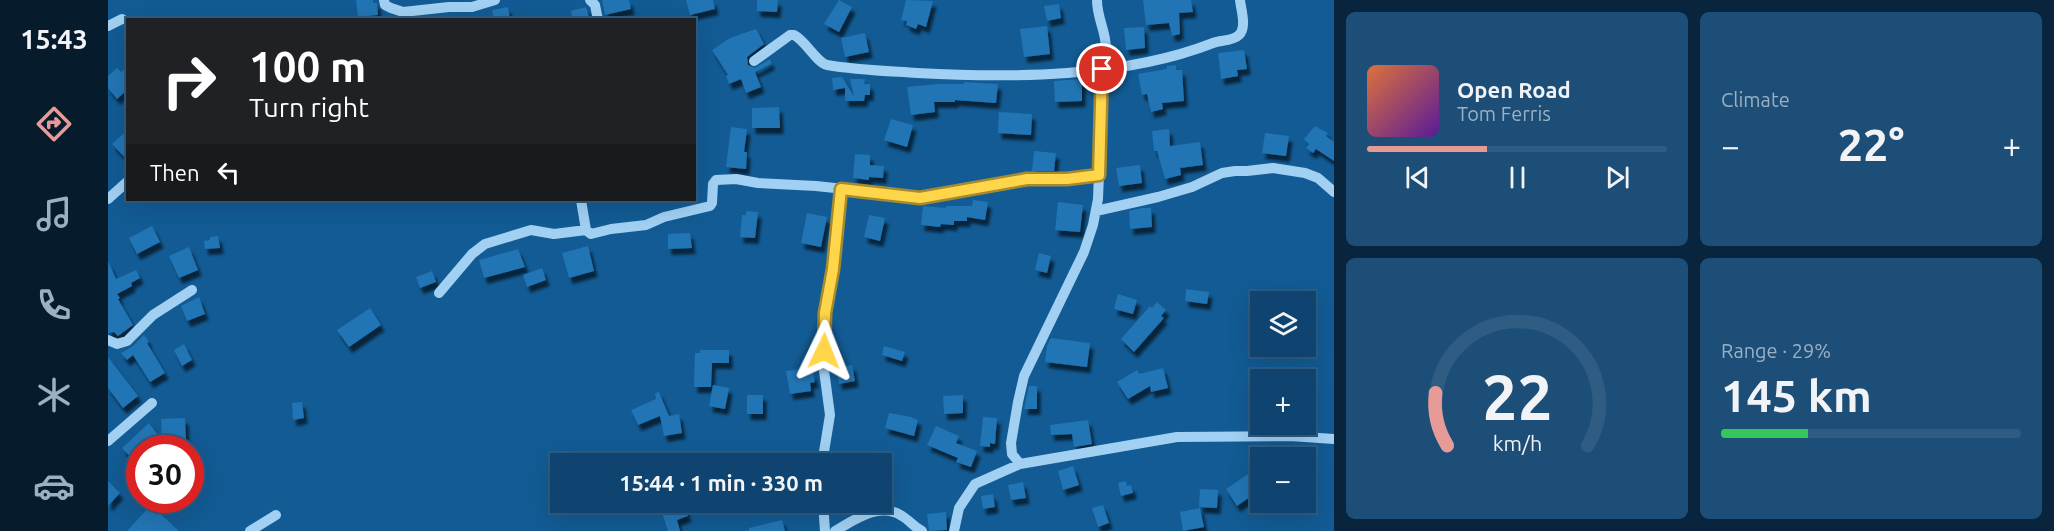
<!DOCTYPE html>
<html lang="en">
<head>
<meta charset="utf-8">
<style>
	:root { --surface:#0e446f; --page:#1c4e77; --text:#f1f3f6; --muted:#9bb0c3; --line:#2e5c82; --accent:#e69b98 }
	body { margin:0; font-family:Ubuntu,sans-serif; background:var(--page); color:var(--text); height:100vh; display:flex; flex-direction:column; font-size:22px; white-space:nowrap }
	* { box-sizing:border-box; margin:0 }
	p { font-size:20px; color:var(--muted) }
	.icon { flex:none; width:33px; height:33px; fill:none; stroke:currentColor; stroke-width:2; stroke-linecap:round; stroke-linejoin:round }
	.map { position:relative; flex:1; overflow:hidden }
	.panel { display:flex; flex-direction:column; gap:12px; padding:12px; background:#08253d; width:720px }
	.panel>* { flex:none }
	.guide { position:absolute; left:18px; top:18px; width:570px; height:183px; border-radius:0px; box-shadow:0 6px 24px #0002,0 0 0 2px var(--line); background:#202124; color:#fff; overflow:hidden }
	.controls { position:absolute; left:1142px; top:291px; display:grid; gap:12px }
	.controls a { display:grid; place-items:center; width:66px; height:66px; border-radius:0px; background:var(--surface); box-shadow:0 6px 24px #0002,0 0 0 2px var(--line); font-size:30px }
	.speed { position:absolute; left:18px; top:435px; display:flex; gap:12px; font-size:30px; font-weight:700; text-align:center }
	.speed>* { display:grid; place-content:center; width:78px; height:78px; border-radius:50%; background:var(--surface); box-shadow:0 6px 24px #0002,0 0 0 2px var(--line); line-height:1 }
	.speed .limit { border:9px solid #d22; background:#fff; color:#111 }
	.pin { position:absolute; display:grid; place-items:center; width:51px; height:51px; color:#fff; margin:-26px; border:3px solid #fff; border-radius:50%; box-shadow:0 2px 6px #0007 }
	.me { position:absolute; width:66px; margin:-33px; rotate:2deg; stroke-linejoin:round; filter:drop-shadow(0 0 4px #0008) }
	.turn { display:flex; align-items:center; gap:21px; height:126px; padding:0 24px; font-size:27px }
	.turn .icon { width:78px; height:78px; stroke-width:2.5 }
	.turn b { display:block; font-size:42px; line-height:51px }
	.then { display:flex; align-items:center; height:57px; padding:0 24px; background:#0003; gap:12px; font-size:22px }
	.big { font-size:45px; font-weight:700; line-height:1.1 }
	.panel .card { flex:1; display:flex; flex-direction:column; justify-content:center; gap:9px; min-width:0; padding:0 21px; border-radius:9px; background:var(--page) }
	.panel .dial { align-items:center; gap:0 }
	.dial svg { height:156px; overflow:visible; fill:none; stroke:var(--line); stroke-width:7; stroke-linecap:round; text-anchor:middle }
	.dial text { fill:var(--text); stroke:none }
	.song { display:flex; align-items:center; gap:18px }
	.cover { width:72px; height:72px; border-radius:9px; background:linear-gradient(135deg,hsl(20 70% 55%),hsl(270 70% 35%)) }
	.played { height:6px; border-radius:3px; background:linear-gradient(90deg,var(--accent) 40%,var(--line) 40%) }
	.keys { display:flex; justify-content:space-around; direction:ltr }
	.heat { display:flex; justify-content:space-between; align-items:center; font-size:33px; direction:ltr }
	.charge { height:9px; border-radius:4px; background:linear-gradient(90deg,#34c759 29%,var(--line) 0) }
	.panel .tiles { flex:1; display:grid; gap:12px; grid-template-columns:repeat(2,1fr) }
	.trip { position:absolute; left:442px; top:453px; width:342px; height:60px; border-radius:0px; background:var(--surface); box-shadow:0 6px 24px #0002,0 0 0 2px var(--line); font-weight:700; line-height:60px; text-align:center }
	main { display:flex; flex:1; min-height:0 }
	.tab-bar { display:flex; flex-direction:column; width:108px; justify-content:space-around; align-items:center; background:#061b2c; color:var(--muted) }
	.tab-bar .icon { width:42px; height:42px }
	.tab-bar .current { color:var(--accent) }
	.tab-bar b { font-size:27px; color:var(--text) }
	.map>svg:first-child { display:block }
</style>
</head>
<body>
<main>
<nav class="tab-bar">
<b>15:43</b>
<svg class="icon current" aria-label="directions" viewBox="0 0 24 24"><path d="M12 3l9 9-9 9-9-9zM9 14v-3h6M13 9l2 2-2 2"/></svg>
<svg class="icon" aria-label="music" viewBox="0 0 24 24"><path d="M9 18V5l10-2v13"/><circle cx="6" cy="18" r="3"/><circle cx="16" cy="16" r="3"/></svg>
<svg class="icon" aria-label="phone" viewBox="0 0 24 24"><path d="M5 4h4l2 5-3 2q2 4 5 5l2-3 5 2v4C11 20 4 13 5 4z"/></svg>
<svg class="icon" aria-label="climate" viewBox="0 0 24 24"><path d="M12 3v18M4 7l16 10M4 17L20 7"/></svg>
<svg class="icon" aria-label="car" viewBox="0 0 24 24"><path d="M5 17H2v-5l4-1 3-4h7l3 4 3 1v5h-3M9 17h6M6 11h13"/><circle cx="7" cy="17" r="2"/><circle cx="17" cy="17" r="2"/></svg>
</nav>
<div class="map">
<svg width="1226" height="531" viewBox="0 0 1226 531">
	<defs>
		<filter id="shadow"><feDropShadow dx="3.5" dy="6" stdDeviation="1.5" flood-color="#0009"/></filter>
	</defs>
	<rect width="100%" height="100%" fill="#125b94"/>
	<!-- building -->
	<path fill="#2074b4" filter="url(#shadow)" d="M 248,0 L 265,0 L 265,3 L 269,3 L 270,15 L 250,17 Z
		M 494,0 L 521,0 L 523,9 L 497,15 Z
		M 578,0 L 605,0 L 607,9 L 582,15 Z
		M 649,0 L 670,0 L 669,12 L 649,11 Z
		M 731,0 L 744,7 L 731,32 L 716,24 Z
		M 798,0 L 825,1 L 818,27 L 810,24 L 808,29 L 798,25 L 799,21 L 793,20 Z
		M 1035,0 L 1083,0 L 1085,12 L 1071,13 L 1072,34 L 1064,36 L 1061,23 L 1038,25 Z
		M 951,4 L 953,18 L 939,21 L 936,6 Z
		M 400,7 L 402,20 L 386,20 L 384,10 Z
		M 478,7 L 482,20 L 465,20 L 463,11 Z
		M 939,26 L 942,54 L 916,57 L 912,29 Z
		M 1036,27 L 1037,48 L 1018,50 L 1016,28 Z
		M 648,29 L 656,44 L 639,57 L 640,65 L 647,68 L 662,59 L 663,64 L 647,72 L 653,87 L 638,93 L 633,79 L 621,84 L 618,76 L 620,75 L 604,50 L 622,38 Z
		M 757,33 L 761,52 L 737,57 L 733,38 Z
		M 1136,50 L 1139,69 L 1129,70 L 1130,76 L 1113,79 L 1110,53 Z
		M 1068,65 L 1068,70 L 1074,70 L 1076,101 L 1054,103 L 1055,109 L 1043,112 L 1039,94 L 1034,95 L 1030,74 L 1059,69 L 1059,66 Z
		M 20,67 L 20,89 L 9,99 L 0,88 L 0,76 L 9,68 L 13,72 Z
		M 734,77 L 746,96 L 742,79 L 757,79 L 756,84 L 762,84 L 762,95 L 757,95 L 756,101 L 737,101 L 737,88 L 725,90 L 724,78 Z
		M 974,79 L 974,101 L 947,102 L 946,81 Z
		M 856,82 L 890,84 L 888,103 L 847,100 L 847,102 L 826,102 L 827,112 L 803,115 L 799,87 L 829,84 L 856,84 Z
		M 671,107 L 672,128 L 644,128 L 644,108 Z
		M 891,112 L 924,114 L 923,135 L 890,133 Z
		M 783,119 L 805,125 L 799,147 L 776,140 Z
		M 1207,126 L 1220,133 L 1218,136 L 1226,142 L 1226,161 L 1208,149 L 1205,153 L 1198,148 L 1201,144 L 1196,139 Z
		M 623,127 L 639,129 L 636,152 L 639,152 L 638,169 L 618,167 Z
		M 1061,129 L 1062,146 L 1092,142 L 1095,165 L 1072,168 L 1073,175 L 1057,179 L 1049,151 L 1046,151 L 1044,131 Z
		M 20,130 L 20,161 L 4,144 Z
		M 1157,133 L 1181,136 L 1178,156 L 1154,153 Z
		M 926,151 L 948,153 L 946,171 L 924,171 Z
		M 747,154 L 762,155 L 762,165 L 776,166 L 775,178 L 761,177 L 761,180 L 745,178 Z
		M 1032,165 L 1034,183 L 1011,186 L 1008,168 Z
		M 865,200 L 880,202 L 877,220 L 859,217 L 859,221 L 846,221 L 846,225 L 833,224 L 832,227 L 813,225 L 815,206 L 838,208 L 838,206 L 864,206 Z
		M 950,202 L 975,205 L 972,232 L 947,230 Z
		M 1034,208 L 1043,208 L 1044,227 L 1022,229 L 1021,211 Z
		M 638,211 L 650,212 L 647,238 L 632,237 L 634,215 L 638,215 Z
		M 699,213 L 719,217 L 713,247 L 693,243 Z
		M 761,215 L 777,218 L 772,241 L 756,237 Z
		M 44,226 L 52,242 L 29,254 L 21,238 Z
		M 582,233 L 584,248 L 560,249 L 560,234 Z
		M 110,236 L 112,248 L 97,249 L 96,241 L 102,240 L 102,237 Z
		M 480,246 L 486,271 L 461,278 L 454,253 Z
		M 81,247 L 90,270 L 71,278 L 61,256 Z
		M 410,249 L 417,267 L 376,278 L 371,260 Z
		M 931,253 L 943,256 L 939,273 L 927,270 Z
		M 0,261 L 8,279 L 28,270 L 32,278 L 23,283 L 24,286 L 9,294 L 12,298 L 10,299 L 25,325 L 10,336 L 6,332 L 0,333 Z
		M 434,268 L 438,280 L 419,287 L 415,275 Z
		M 324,271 L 328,282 L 312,288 L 308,277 Z
		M 1078,289 L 1101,292 L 1099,304 L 1077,301 Z
		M 1010,294 L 1029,300 L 1025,314 L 1006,309 Z
		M 91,297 L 97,314 L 79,321 L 73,306 Z
		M 1049,302 L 1058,310 L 1053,316 L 1056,318 L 1026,352 L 1013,339 L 1042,306 L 1044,308 Z
		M 262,308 L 273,325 L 241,347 L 229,330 Z
		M 36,335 L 41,342 L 39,343 L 57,373 L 42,382 L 25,355 L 19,360 L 13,353 L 24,347 Z
		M 943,338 L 982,343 L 979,367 L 937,362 L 939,346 Z
		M 76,344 L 84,360 L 74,366 L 66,350 Z
		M 776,346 L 797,352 L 794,361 L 774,355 Z
		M 592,350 L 621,350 L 621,363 L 604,363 L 603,387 L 586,387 L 587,353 L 592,353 Z
		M 0,357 L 30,396 L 15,408 L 0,388 Z
		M 744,365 L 747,381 L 731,384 L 728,368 Z
		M 699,368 L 700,374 L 705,373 L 707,382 L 702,383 L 703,391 L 682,394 L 678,371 Z
		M 1055,368 L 1060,388 L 1043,392 L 1042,386 L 1020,399 L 1009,382 L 1029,370 L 1031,374 Z
		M 605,385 L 621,388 L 617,409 L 601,406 Z
		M 921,386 L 929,386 L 929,409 L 916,409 Z
		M 551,392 L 561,416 L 571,414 L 574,433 L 556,436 L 552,416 L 530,425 L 523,410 L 548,399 L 547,393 Z
		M 639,395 L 655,395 L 655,414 L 639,414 Z
		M 855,395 L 855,413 L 836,414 L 835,396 Z
		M 194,402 L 196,418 L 185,420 L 184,403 Z
		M 781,413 L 803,417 L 810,420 L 806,436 L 777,428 Z
		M 875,417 L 889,418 L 887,444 L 882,443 L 882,447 L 872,446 Z
		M 77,418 L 78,441 L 54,442 L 53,419 Z
		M 980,420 L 984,444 L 966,447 L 964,434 L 943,435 L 942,425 Z
		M 41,423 L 53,439 L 43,448 L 32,448 L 32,467 L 14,448 Z
		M 828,426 L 851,436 L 848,443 L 869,451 L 863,467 L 848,462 L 850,458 L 819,445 Z
		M 566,452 L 568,464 L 551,464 L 549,454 Z
		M 965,466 L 971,485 L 955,490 L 950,471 Z
		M 1146,470 L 1152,479 L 1152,490 L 1129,506 L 1118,489 Z
		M 0,481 L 12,493 L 0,506 Z
		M 1018,481 L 1019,486 L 1023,485 L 1025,493 L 1013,496 L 1010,483 Z
		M 915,482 L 918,498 L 903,500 L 900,485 Z
		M 1092,489 L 1110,490 L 1109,508 L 1091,507 Z
		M 885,494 L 887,507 L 875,509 L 873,496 Z
		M 565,502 L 575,502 L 580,516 L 569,520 L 572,531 L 560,531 L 552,507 Z
		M 43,505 L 71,531 L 19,531 Z
		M 995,505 L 1001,523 L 990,527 L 984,508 Z
		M 1092,508 L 1096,527 L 1075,531 L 1072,512 Z
		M 838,512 L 839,530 L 821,531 L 819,514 Z
		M 674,520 L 677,531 L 641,531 L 641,528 Z"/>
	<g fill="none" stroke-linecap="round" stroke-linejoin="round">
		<!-- minor -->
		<path stroke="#a1d0f3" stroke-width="10" d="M 276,0 L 277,5 L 283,8 L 295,12 L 341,7 L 364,7 L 387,0
			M 482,0 L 487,5 L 490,20
			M 0,26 L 14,19
			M 646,61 L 682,35 L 686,35 C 698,41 708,62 719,65 C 748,70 779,71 809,73 C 903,78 1016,78 1105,43 C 1113,40 1125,41 1131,35 C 1139,27 1133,10 1132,0
			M 0,199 L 20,181
			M 473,200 L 478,230
			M 988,211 L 1050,197 L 1084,187 L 1114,173 L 1127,171 L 1139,171 L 1165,168 L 1197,173 L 1210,178 L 1226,192
			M 331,293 L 364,254 L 377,244 L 423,230 L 446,234 L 478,230 L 483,234 L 503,229 L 538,225 L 556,217 L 602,206 L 604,203 L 605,184 L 608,180 L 628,179 L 650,183 L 708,186 L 812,197 L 919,179 L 959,179 L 991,175
			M 0,340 L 9,344 L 19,341 L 45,315 L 84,290
			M 0,441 L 44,403
			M 714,464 L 722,415 L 715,363 L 717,313 L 725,269 L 733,189
			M 912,464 L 904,454 L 903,443 L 910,402 L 916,376 L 976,252 L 985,225 L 990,199 L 995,70 C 997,59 999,50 997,39 C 995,26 989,15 989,0
			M 715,502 L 717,531
			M 142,531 L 168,515
			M 727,531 C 746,520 772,501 794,516 C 801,520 806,527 814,531
			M 846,531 L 851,508 L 867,484 L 912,464 L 1069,437 L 1182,436 L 1226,439"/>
	</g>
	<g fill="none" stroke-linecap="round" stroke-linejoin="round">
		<defs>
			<path id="route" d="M 716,351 L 717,313 L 725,269 L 733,189 L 812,198 L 919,179 L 959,179 L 991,175 L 994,69"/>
		</defs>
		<!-- route casing -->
		<use href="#route" stroke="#a68a30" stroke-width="15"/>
		<!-- route -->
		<use href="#route" stroke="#ffd54a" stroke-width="10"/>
	</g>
</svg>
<div class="controls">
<a><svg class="icon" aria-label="layers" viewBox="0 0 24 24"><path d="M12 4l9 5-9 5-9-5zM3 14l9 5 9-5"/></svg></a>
<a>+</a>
<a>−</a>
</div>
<div class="speed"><div class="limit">30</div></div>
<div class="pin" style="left:994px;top:69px;background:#d93025"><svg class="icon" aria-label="arrive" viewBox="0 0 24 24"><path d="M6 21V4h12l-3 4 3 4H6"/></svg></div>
<svg class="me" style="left:716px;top:351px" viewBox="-20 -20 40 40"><path d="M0-17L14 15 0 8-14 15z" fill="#ffd54a" stroke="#fff" stroke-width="4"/></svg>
<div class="trip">15:44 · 1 min · 330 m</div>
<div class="guide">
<div class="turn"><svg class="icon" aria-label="right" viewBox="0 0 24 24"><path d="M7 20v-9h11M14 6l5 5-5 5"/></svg><div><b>100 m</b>Turn right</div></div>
<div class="then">Then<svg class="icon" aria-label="left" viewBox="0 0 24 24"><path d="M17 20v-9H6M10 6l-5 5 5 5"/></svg></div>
</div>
</div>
<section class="panel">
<div class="tiles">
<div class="card">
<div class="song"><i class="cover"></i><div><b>Open Road</b><p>Tom Ferris</p></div></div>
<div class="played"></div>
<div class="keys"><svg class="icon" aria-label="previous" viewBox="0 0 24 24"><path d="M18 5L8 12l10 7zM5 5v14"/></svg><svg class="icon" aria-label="pause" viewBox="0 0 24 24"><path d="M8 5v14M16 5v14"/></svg><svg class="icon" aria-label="next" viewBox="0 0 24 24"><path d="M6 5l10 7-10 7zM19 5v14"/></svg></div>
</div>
<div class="card"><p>Climate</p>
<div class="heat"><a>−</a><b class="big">22°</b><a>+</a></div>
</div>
<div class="card dial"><svg viewBox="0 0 100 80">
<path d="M14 69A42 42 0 1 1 86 69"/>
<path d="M14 69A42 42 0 0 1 8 42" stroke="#e69b98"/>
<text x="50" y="56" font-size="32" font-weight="700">22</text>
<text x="50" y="72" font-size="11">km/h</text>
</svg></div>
<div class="card"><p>Range · 29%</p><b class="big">145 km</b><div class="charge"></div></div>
</div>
</section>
</main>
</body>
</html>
